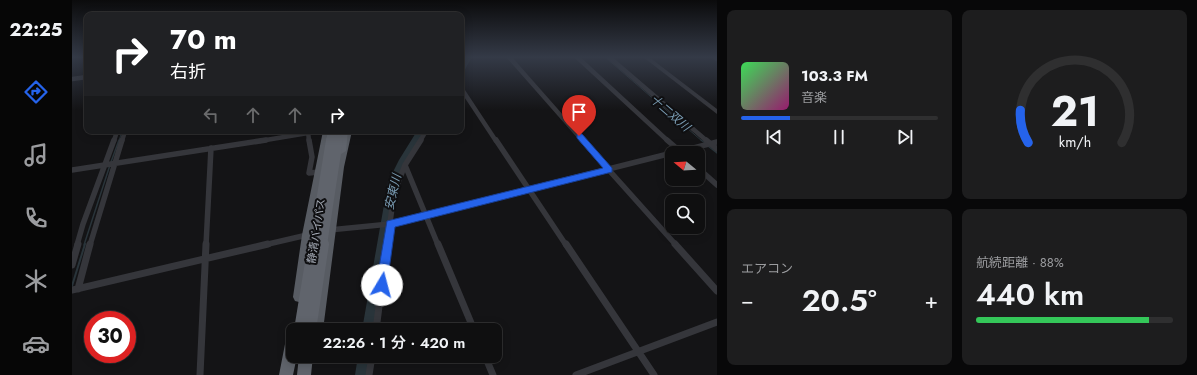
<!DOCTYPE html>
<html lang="ja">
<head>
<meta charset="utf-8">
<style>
	:root { --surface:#0f0f10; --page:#1d1d1e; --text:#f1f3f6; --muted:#9b9c9f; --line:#2f2f30; --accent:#2563eb }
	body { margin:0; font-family:Jost,"Noto Sans JP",sans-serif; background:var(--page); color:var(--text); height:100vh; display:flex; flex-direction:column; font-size:15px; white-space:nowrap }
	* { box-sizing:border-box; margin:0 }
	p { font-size:13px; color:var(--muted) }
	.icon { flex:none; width:22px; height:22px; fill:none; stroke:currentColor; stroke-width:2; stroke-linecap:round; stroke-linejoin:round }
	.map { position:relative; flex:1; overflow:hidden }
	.drawer { display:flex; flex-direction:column; gap:10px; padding:10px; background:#080809; width:480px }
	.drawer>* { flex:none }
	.guide { position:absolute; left:12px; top:12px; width:380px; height:122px; border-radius:8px; box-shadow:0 2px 10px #0003,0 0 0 1px var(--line); background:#202124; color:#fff; overflow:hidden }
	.needle { width:26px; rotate:288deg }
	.buttons { position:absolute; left:593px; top:146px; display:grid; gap:8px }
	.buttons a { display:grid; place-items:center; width:40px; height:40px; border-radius:8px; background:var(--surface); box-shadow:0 2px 10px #0003,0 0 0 1px var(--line); font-size:20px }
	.speed { position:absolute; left:12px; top:311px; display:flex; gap:8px; font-size:20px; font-weight:700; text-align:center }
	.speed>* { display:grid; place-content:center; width:52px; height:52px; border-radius:50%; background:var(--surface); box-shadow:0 2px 10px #0003,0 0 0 1px var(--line); line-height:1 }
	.speed .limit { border:6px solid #d22; background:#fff; color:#111 }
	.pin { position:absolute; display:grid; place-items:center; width:34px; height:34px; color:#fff; margin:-41px -17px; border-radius:50% 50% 50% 0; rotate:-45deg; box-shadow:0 0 4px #0007 }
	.pin .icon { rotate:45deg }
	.me { position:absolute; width:44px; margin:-22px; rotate:8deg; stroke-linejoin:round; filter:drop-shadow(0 0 3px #0008) }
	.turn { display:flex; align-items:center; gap:14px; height:84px; padding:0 20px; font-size:18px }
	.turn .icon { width:52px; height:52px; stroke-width:2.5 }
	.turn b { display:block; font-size:28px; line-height:34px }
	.lanes { display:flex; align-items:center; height:38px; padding:0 20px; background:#0003; justify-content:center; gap:20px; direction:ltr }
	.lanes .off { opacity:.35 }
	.big { font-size:30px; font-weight:600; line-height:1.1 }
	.drawer .tile { flex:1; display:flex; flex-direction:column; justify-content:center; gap:6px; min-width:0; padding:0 14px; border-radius:8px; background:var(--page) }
	.drawer .dial { align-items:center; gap:0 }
	.dial svg { height:104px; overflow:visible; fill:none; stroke:var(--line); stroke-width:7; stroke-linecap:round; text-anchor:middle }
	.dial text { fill:var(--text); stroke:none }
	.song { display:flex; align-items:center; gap:12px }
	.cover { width:48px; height:48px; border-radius:6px; background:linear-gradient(135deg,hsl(130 70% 55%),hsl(320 70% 35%)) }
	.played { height:4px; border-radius:2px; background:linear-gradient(90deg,var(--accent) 25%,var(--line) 25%) }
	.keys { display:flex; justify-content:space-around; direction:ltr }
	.heat { display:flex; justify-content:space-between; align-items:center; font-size:22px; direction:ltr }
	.charge { height:6px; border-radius:3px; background:linear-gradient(90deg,#34c759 88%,var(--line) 0) }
	.drawer .tiles { flex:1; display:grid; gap:10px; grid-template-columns:repeat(2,1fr) }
	.trip { position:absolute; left:214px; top:323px; width:216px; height:40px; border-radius:8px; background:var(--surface); box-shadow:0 2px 10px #0003,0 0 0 1px var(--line); font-weight:600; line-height:40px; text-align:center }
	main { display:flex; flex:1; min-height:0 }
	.tab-bar { display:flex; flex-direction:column; width:72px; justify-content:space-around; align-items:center; background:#060606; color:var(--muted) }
	.tab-bar .icon { width:28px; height:28px }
	.tab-bar .current { color:var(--accent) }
	.tab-bar b { font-size:18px; color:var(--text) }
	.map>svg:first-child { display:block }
</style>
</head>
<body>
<main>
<nav class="tab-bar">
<b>22:25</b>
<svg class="icon current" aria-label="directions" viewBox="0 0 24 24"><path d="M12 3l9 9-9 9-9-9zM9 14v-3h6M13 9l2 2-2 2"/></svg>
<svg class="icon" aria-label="music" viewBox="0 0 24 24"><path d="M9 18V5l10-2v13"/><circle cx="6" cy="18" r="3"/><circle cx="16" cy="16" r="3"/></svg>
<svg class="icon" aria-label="phone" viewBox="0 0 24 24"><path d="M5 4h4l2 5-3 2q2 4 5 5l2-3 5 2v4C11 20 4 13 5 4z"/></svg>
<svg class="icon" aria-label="climate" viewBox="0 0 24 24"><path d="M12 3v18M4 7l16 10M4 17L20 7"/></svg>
<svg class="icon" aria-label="car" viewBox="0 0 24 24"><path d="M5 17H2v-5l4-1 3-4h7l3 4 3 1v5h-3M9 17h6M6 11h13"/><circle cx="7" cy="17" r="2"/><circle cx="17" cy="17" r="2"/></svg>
</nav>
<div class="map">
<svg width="645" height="375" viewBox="0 0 645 375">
	<rect width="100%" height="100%" fill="#141416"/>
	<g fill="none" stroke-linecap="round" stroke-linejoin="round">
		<!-- stream-far2 -->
		<path stroke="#29343a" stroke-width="1" d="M 533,57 L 630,141
			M 47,141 L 50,131"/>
		<!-- stream-far1 -->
		<path stroke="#29343a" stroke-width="1.5" d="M 629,140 L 633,143
			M 636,146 L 645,153
			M 39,162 L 47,140
			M 12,245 L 38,165"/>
		<!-- stream -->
		<path stroke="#29343a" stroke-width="2" d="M 0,286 L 13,244"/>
		<!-- river -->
		<path fill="#29343a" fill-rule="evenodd" d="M 393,57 L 400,57 L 392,71 L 389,71 L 389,64 Z
			M 345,131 L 353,131 L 334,163 L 326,182 L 304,330 L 290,330 L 316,182 L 327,160 Z
			M 286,356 L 300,356 L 297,375 L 283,375 Z"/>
		<!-- minor-far2 -->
		<path stroke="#35363b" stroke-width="4.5" d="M 437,57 L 511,141
			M 505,57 L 596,141
			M 537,57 L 635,141
			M 643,57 L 645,59
			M 0,79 L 15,77
			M 389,88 L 424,141
			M 236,131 L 237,141
			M 42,141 L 45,131
			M 50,141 L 53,131
			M 188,141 L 236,133
			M 348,141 L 354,131"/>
		<!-- minor-far1 -->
		<path stroke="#35363b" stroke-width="5.5" d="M 237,140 L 240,157 L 237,173 L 248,172
			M 424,140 L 494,245
			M 510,140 L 604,245
			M 595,140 L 610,153
			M 634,140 L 645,149
			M 606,152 L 645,142
			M 333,165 L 366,245
			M 626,168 L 645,185
			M 0,170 L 194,140
			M 257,230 L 318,224 L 600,153
			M 5,245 L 11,224 L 42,140
			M 18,245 L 50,140
			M 134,245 L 139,148
			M 192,245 L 235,235
			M 315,245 L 322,193 L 333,165 L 349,140"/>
		<!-- minor -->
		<path stroke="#35363b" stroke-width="7" d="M 366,244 L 402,330
			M 494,244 L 582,375
			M 603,244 L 645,291
			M 0,265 L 6,244
			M 6,289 L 18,244
			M 0,290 L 196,244
			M 304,330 L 315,244
			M 413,356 L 421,375
			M 128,375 L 134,244
			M 297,375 L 300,356
			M 504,375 L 645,322"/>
		<!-- tertiary -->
		<path fill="#35363b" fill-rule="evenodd" d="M 571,57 L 577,57 L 645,109 L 645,114 Z"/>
		<!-- trunk -->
		<path fill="#585c63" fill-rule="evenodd" d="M 251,131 L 259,131 L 240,235 L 233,297 L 231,301 L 227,302 L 223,301 L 221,297 L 230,235 Z
			M 272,131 L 280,131 L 272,167 L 251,330 L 239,330 L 264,167 Z"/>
		<!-- motorway -->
		<path fill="#60646c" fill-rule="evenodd" d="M 268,131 L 276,131 L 274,151 L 269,154 L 264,151 Z
			M 221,332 L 221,356 L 225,356 L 221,375 L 207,375 L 214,339 L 216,334 Z
			M 227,356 L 241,356 L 239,375 L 225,375 Z"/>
		<!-- motorway-bridge-far2 -->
		<path stroke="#60646c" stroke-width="8" d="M 258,141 L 260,131
			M 265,141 L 266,137"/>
		<!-- motorway-bridge-far1 -->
		<path stroke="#60646c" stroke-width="10" d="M 242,245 L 259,140
			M 250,245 L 266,140"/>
		<!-- motorway-bridge -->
		<path stroke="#60646c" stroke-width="12" d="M 228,330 L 242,244
			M 238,330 L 251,244"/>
	</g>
	<!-- sky -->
	<linearGradient id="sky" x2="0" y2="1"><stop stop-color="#0b0b0c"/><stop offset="0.52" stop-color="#343a47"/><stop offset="1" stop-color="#343a47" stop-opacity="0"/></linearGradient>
	<rect width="645" height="110" fill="url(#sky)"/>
	<!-- route -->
	<path fill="#2563eb" stroke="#184099" d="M 507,133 L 510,134 L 540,168 L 540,172 L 323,227 L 315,285 L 314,288 L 310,290 L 306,288 L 304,285 L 315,221 L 531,168 L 505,138 L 505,134 Z"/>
	<g text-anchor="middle" stroke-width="4" stroke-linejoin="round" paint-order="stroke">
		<!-- street labels -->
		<g font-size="11" fill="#a5abb6" stroke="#0f0f11">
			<text transform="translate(244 231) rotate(-81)" y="4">静清バイパス</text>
		</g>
		<!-- water labels -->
		<g font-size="12" font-style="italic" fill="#7a9cb3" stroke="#0f0f11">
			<text transform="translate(598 113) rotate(41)" y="4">十二双川</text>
			<text transform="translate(321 192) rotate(-77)" y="4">安東川</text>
		</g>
	</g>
</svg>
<div class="buttons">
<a><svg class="needle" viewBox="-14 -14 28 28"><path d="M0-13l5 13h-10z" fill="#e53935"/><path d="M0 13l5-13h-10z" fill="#9b9c9f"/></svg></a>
<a><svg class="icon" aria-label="search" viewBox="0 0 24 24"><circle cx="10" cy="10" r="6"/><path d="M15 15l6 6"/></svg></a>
</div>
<div class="speed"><div class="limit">30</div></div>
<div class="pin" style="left:507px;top:136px;background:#d93025"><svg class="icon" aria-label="arrive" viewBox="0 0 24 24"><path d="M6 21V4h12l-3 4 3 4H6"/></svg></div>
<svg class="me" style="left:310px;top:285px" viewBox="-20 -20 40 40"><circle r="19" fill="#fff"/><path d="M0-13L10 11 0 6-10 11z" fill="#2563eb"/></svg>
<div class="trip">22:26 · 1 分 · 420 m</div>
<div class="guide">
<div class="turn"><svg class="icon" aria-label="right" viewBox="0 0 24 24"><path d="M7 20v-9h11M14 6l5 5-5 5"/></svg><div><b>70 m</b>右折</div></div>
<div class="lanes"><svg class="icon off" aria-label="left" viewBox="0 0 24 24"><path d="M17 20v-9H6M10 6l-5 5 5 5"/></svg><svg class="icon off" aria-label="ahead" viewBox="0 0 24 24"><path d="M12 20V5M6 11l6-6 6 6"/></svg><svg class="icon off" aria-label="ahead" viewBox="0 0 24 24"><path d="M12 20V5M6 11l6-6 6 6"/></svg><svg class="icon" aria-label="right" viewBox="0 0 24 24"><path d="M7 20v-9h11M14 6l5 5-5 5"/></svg></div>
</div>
</div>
<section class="drawer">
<div class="tiles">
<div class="tile">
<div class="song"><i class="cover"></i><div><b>103.3 FM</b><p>音楽</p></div></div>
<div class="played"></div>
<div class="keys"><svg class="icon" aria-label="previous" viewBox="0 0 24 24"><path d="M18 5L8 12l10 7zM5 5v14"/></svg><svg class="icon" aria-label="pause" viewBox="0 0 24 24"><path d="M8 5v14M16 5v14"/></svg><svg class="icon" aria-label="next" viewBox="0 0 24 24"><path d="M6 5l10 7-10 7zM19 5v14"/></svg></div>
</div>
<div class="tile dial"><svg viewBox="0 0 100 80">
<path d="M14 69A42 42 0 1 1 86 69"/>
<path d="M14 69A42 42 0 0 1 8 44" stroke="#2563eb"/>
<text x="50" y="56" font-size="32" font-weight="700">21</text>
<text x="50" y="72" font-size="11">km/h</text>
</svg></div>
<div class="tile"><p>エアコン</p>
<div class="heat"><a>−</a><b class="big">20.5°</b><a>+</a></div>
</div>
<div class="tile"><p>航続距離 · 88%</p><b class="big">440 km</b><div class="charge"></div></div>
</div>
</section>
</main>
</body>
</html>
